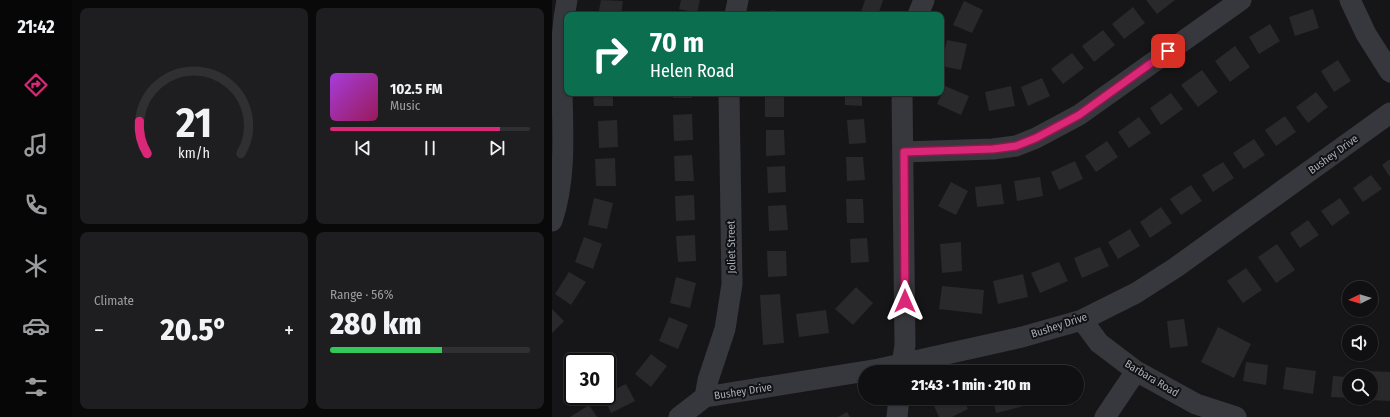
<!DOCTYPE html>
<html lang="en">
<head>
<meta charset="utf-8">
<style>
	:root { --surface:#101012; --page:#1e1e20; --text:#f1f3f6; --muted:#9c9d9f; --line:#303032; --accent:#db2777 }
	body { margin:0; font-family:"Fira Sans Condensed",sans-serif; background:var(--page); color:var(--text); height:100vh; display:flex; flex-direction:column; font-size:15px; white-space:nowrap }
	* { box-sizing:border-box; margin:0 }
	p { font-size:13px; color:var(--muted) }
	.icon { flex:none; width:22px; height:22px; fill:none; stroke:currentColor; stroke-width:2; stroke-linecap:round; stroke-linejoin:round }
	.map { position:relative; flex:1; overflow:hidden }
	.sheet { display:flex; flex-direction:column; gap:8px; padding:8px; background:#09090a; width:480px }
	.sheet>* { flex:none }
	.guide { position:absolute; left:12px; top:12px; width:380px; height:84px; border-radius:8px; box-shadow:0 1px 3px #0004,0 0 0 1px var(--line); background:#0b6e4f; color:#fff; overflow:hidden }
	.needle { width:26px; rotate:265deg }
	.fabs { position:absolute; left:790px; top:281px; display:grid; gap:8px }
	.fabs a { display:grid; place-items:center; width:36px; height:36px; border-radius:50%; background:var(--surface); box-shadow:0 1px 3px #0004,0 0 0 1px var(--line); font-size:20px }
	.speed { position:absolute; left:12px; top:353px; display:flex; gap:8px; font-size:20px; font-weight:700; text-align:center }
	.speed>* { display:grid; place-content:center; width:52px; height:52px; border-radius:50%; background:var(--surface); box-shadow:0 1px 3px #0004,0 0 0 1px var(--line); line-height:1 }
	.speed .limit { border:2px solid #111; border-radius:6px; background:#fff; color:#111 }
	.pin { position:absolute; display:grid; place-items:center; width:34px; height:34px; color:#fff; margin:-17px; border-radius:8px; box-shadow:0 2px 6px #0006 }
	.me { position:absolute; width:44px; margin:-22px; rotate:0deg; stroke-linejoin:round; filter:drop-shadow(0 0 3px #0008) }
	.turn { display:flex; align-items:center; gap:14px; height:84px; padding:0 20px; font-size:18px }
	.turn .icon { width:52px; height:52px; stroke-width:2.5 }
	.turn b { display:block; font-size:28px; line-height:34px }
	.big { font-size:30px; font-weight:800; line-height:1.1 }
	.sheet .card { flex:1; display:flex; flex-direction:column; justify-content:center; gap:6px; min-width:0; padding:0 14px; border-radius:8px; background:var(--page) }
	.sheet .dial { align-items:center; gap:0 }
	.dial svg { height:104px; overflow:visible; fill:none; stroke:var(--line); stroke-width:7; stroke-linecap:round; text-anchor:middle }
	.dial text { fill:var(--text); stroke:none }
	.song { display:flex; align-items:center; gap:12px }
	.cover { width:48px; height:48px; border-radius:6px; background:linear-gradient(135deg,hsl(280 70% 55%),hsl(330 70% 35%)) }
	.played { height:4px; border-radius:2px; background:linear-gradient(90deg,var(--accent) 85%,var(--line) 85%) }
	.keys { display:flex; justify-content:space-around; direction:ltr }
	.heat { display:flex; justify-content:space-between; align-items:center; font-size:22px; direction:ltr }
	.charge { height:6px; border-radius:3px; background:linear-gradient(90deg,#34c759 56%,var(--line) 0) }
	.sheet .tiles { flex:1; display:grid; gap:8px; grid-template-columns:repeat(2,1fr) }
	.trip { position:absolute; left:306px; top:365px; width:226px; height:40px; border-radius:20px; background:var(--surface); box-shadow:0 1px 3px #0004,0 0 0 1px var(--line); font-weight:800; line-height:40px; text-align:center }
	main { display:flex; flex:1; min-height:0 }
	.dock { display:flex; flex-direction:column; width:72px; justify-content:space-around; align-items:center; background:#060607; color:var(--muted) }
	.dock .icon { width:28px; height:28px }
	.dock .on { color:var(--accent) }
	.dock b { font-size:18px; color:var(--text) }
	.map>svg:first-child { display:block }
</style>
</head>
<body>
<main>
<nav class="dock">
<b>21:42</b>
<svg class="icon on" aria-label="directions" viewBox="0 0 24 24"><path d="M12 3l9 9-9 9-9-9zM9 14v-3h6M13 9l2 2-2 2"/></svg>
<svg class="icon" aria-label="music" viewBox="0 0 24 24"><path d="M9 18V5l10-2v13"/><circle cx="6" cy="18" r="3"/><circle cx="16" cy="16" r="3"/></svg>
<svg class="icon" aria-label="phone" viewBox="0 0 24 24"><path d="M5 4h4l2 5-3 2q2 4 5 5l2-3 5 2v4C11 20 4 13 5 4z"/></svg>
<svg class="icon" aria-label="climate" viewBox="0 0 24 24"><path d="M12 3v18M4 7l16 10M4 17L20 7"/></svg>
<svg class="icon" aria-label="car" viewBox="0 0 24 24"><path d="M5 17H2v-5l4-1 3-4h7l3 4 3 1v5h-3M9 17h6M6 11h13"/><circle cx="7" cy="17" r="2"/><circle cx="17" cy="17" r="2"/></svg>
<svg class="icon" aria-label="filters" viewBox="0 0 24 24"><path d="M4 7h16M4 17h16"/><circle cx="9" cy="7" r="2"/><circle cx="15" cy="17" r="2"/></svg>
</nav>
<section class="sheet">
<div class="tiles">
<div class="card dial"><svg viewBox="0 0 100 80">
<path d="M14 69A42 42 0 1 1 86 69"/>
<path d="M14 69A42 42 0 0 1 8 44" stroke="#db2777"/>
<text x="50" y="56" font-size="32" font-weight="700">21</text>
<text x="50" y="72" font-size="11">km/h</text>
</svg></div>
<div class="card">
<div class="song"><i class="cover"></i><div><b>102.5 FM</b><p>Music</p></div></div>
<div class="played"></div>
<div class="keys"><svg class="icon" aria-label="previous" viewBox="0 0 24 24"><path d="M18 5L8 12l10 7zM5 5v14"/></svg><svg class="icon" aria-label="pause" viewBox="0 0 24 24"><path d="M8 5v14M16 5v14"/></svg><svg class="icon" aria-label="next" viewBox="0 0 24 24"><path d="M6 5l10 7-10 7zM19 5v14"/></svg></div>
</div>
<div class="card"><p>Climate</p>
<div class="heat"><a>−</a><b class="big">20.5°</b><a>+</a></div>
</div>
<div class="card"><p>Range · 56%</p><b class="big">280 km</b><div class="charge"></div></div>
</div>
</section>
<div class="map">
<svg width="838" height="417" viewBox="0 0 838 417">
	<rect width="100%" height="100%" fill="#161618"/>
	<!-- building -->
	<path fill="#29292c" d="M 49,0 L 71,1 L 69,15 L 46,15 Z
		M 129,0 L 148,0 L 145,13 L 127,9 Z
		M 313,0 L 331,0 L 326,15 L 319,15 L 309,12 Z
		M 594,0 L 623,0 L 605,14 Z
		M 412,1 L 431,10 L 420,33 L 401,25 Z
		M 581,7 L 593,23 L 572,39 L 560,24 Z
		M 761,9 L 767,28 L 743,36 L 737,17 Z
		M 219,10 L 238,13 L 237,15 L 218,15 Z
		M 718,24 L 728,41 L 707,54 L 697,37 Z
		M 551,30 L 563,45 L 542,62 L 530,46 Z
		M 395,40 L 415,44 L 409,70 L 389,66 Z
		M 683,46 L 698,67 L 678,82 L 663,61 Z
		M 520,53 L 532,68 L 511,84 L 499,69 Z
		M 786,60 L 799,81 L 782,92 L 769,71 Z
		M 650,70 L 666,92 L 646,107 L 629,85 Z
		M 490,78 L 498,96 L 476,106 L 469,87 Z
		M 393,86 L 417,96 L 409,115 L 385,104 Z
		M 459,86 L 463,106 L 437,111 L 433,92 Z
		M 764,92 L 776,107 L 756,123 L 744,107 Z
		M 41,93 L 61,93 L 61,106 L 42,106 Z
		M 121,93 L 140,93 L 140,98 L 121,98 Z
		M 213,93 L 232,93 L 232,117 L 213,117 Z
		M 293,93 L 310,93 L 310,106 L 293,105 Z
		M 619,93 L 631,109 L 609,125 L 598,108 Z
		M 140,114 L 141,140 L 122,141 L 121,115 Z
		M 733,116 L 744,132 L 724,146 L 713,130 Z
		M 587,117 L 599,133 L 577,148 L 566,132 Z
		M 312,119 L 314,143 L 297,144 L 295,120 Z
		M 65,120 L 66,147 L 47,148 L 46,121 Z
		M 214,130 L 232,130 L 233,155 L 214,156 Z
		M 702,139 L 713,155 L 692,169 L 681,153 Z
		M 555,141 L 566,157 L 544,172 L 533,156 Z
		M 140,155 L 142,181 L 123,181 L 122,156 Z
		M 294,157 L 311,157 L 313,180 L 295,181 Z
		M 63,158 L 64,186 L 44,186 L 43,159 Z
		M 838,159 L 838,177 L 830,165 Z
		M 523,161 L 531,179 L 507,190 L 499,172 Z
		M 671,162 L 682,178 L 661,192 L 650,175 Z
		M 233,166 L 234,192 L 216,193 L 215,167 Z
		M 819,175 L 830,189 L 811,202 L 801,188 Z
		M 488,177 L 491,196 L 465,201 L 462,181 Z
		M 399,182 L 416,191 L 404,215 L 386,206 Z
		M 449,184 L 452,204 L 425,207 L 423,187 Z
		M 639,185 L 650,201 L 629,215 L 618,199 Z
		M 142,195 L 143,220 L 124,221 L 123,196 Z
		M 42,198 L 61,203 L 55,229 L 36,225 Z
		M 788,198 L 798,213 L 780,226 L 769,211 Z
		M 294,199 L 311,199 L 312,223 L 295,223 Z
		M 234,205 L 236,230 L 217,231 L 216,206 Z
		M 609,207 L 620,223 L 598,238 L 588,222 Z
		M 756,220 L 767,235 L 748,248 L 738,233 Z
		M 578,229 L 588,246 L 566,259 L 556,242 Z
		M 143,235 L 144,261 L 126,262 L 124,236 Z
		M 32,237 L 50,244 L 41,269 L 23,262 Z
		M 315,238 L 317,262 L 299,263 L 298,239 Z
		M 409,242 L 410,271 L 390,273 L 388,244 Z
		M 725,244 L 743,270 L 724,283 L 706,257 Z
		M 548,247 L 557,266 L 530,278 L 522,258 Z
		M 215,251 L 234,251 L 235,276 L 216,277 Z
		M 507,262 L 516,281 L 488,293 L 479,273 Z
		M 694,268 L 710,290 L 691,303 L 675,281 Z
		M 17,272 L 34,282 L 19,305 L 3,294 Z
		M 471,274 L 476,297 L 446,304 L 441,281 Z
		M 124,277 L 144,283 L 138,308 L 118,303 Z
		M 390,286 L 432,290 L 430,314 L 387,309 Z
		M 304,287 L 321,303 L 301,325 L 283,309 Z
		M 228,294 L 232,343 L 211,345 L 208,295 Z
		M 0,309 L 12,321 L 0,333 Z
		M 274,310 L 277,333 L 247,337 L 244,314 Z
		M 117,317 L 136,325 L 126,349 L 107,341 Z
		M 632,319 L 636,346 L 618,348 L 615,321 Z
		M 666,327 L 699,344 L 682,378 L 649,362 Z
		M 99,354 L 115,366 L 99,387 L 83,374 Z
		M 694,362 L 716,365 L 714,385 L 691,381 Z
		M 508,367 L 517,372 L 505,372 Z
		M 734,367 L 764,371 L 761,394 L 731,389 Z
		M 818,371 L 838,372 L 838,401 L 817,400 L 817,398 L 819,398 Z
		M 781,376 L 797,377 L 797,398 L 779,397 Z
		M 525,377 L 532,382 L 525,392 Z
		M 74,384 L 83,401 L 59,413 L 51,396 L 55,396 L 55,393 Z
		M 393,398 L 411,398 L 416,409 L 400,417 L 387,417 L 381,404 Z
		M 441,398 L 470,398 L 472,406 L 444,413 Z
		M 37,405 L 45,417 L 18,417 Z
		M 295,412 L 298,417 L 286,417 Z"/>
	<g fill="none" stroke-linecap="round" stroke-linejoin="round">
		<!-- minor -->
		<path stroke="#37383d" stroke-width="21" d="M 798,0 L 814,34 L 838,72
			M 183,15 L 186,0
			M 366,15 L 372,0
			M 352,152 L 441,149 L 464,146 L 484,138 L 527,115 L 689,0
			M 0,221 C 23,153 0,72 15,0
			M 530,320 L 547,343 L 584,371 L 644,404 L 684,417
			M 349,372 L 353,345 L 350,93
			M 153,397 L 156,380 L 173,329 L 180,284 L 177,93
			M 127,417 L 153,397 L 327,369 L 470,337 L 530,320 L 584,293 L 623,268 L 838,113
			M 345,417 L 347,398
			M 553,417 L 584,371"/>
	</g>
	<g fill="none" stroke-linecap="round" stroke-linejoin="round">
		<defs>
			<path id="route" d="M 353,301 L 352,152 L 441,149 L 464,146 L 484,138 L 527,115 L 616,51"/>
		</defs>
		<!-- route casing -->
		<use href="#route" stroke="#8e194d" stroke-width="10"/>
		<!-- route -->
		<use href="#route" stroke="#db2777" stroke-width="7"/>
	</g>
	<g text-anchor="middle" stroke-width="4" stroke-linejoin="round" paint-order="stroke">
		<!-- street labels -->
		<g font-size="11" fill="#a8adb8" stroke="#111113">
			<text transform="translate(781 154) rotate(-36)" y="4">Bushey Drive</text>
			<text transform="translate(179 247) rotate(-91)" y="4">Joliet Street</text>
			<text transform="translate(507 325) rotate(-18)" y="4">Bushey Drive</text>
			<text transform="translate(600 378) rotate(31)" y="4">Barbara Road</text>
			<text transform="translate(191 391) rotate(-9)" y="4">Bushey Drive</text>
		</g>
	</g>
</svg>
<div class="fabs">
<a><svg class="needle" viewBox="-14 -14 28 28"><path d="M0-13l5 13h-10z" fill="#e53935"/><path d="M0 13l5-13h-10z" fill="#9c9d9f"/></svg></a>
<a><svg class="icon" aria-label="sound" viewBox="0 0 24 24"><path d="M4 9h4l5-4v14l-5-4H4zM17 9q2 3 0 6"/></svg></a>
<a><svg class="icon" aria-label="search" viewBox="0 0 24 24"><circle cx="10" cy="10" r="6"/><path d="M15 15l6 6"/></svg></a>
</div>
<div class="speed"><div class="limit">30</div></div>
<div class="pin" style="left:616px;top:51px;background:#d93025"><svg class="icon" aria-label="arrive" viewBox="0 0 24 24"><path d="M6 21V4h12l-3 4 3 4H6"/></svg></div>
<svg class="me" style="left:353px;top:301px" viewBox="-20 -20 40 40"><path d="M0-17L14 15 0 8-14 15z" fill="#db2777" stroke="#fff" stroke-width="4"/></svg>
<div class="trip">21:43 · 1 min · 210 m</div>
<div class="guide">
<div class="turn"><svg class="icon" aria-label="right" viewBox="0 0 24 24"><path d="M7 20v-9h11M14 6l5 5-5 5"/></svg><div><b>70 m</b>Helen Road</div></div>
</div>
</div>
</main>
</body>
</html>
